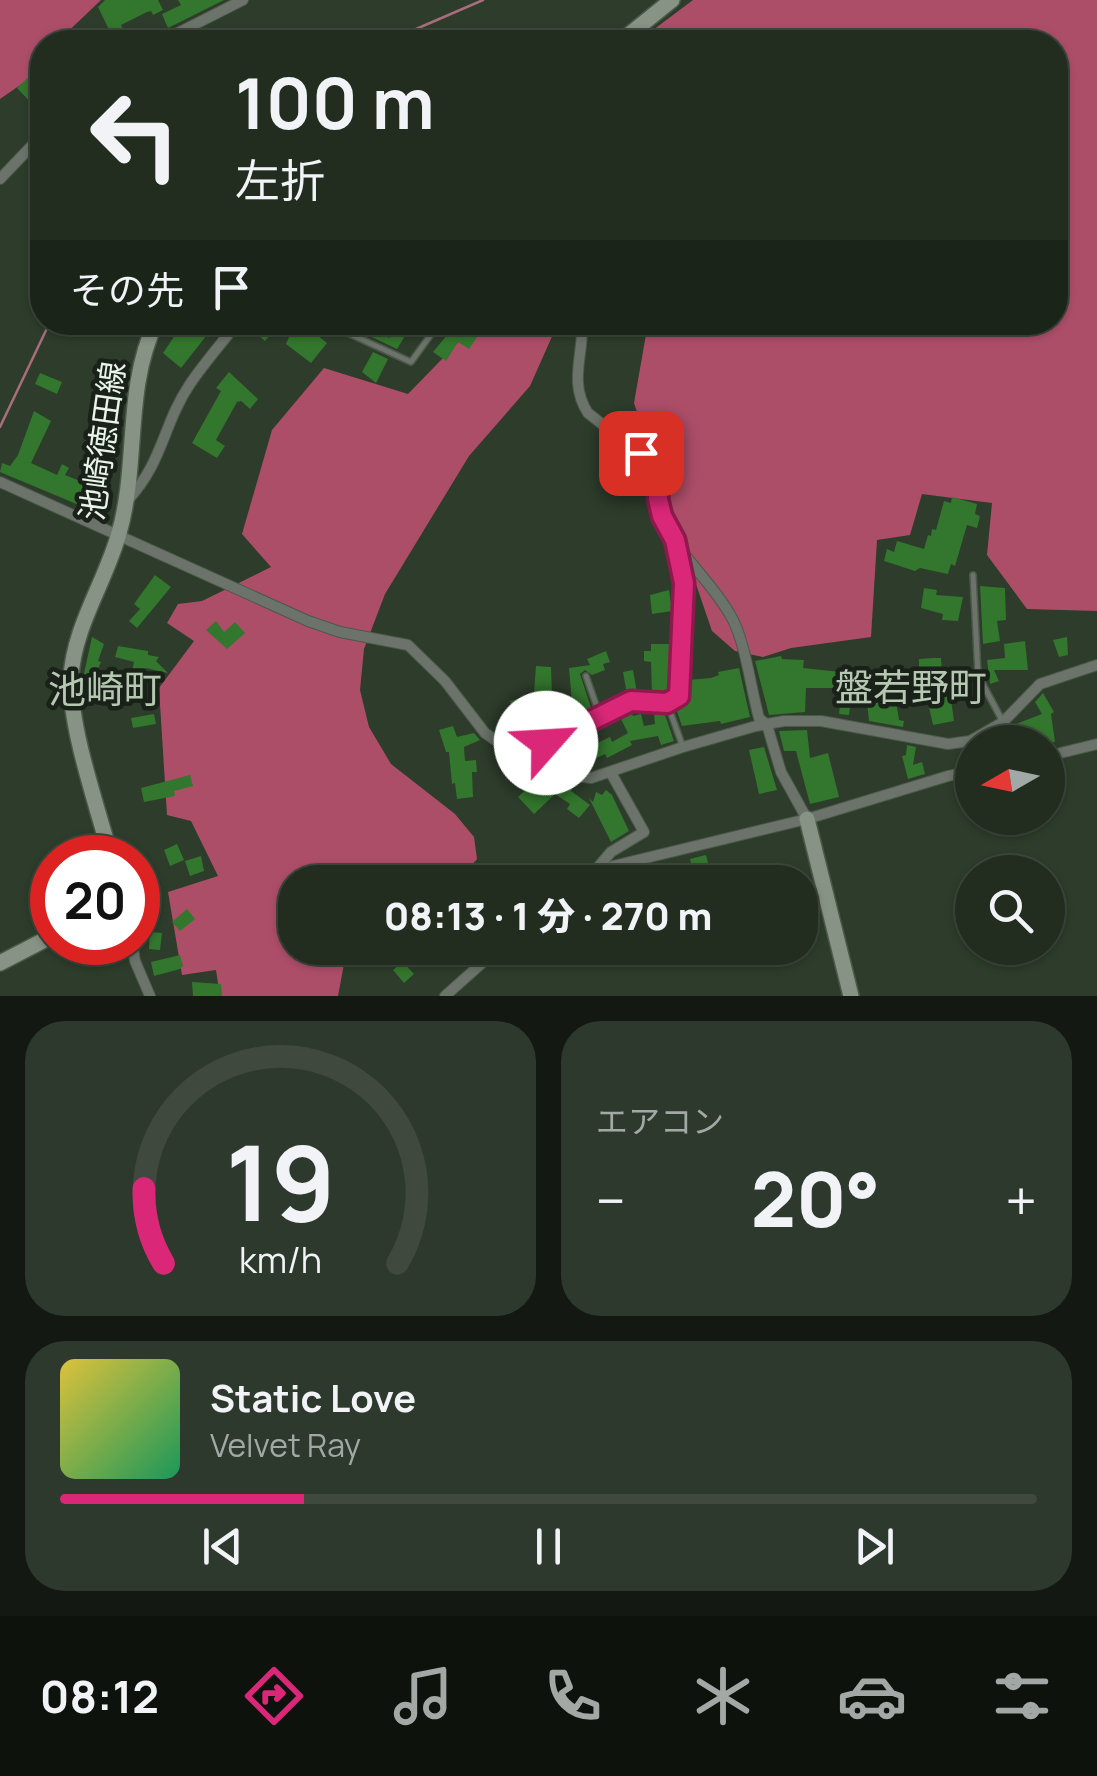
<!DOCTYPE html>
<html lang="ja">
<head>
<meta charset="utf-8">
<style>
	:root { --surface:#222d20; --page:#2e392d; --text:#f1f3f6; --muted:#a2a8a5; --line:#3f493e; --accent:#db2777 }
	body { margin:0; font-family:Manrope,"Noto Sans JP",sans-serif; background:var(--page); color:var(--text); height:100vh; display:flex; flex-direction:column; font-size:38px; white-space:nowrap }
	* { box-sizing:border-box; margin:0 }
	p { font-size:32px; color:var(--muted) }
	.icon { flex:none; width:55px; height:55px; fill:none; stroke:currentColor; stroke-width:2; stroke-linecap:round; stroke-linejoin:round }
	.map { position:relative; height:996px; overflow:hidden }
	.panel { display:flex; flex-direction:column; gap:25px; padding:25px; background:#131912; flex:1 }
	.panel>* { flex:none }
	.hud { position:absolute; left:30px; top:30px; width:1038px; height:305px; border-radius:40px; box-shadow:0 2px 8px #0004,0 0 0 2px var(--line); background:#222d20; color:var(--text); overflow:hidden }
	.needle { width:65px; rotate:261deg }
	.tools { position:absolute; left:955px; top:725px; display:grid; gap:20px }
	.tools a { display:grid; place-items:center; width:110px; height:110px; border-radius:50%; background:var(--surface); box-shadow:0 2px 8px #0004,0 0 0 2px var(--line); font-size:50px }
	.speed { position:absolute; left:30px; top:835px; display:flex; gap:20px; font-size:50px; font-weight:700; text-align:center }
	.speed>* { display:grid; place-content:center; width:130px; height:130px; border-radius:50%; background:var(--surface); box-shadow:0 2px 8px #0004,0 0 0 2px var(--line); line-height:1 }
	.speed .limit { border:15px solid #d22; background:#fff; color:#111 }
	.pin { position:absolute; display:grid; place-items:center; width:85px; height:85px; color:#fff; margin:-42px; border-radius:20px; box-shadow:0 5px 15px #0006 }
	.me { position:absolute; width:110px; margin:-55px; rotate:64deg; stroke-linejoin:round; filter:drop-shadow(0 0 8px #0008) }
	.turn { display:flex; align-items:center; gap:35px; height:210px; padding:0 40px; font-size:45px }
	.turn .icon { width:130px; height:130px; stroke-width:2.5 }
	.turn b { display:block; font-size:70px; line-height:85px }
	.then { display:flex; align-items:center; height:95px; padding:0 40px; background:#0003; gap:20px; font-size:38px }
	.big { font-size:75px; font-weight:800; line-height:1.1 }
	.panel .tile { flex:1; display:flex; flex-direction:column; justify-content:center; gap:15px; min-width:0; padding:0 35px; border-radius:40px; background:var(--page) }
	.panel .dial { align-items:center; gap:0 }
	.dial svg { height:260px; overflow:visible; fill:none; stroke:var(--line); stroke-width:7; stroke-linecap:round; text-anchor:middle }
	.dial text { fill:var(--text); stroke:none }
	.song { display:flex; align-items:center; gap:30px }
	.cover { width:120px; height:120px; border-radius:15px; background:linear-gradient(135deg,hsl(50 70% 55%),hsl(150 70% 35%)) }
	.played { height:10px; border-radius:5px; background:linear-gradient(90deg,var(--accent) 25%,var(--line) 25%) }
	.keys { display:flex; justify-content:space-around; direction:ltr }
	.heat { display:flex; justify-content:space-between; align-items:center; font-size:55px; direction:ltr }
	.panel .tiles { flex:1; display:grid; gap:25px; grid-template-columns:1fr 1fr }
	.tile:last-child { grid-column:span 2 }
	.trip { position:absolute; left:278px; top:865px; width:540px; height:100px; border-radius:40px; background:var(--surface); box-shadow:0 2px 8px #0004,0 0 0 2px var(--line); font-weight:800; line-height:100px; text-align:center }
	.menu { display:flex; height:160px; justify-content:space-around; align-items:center; background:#0e120d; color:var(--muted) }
	.menu .icon { width:70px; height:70px }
	.menu .active { color:var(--accent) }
	.menu b { font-size:45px; color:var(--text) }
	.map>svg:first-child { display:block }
</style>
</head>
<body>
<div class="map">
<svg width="1097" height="996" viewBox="0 0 1097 996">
	<rect width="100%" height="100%" fill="#2d3c2b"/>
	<!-- forest -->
	<path fill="#ad4e69" d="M 0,0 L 101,0 L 57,42 L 42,42 L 42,70 L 0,99 Z
		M 693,0 L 1097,0 L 1097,611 L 1027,609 L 987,555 L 992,503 L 922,494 L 910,535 L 877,540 L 871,637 L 791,648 L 763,657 L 735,651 L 712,631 L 634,403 L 648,323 L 1055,322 L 1055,42 L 637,42 Z
		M 477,323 L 558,323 L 530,386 L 469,456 L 385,594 L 364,649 L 360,690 L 369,727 L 391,764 L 455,814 L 474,837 L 477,859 L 462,877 L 452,882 L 295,882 L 295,948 L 347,948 L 338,996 L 220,996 L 216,970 L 182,975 L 168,892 L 218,876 L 191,821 L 167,815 L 159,688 L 194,641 L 167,623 L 178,604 L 202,601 L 271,567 L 242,534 L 272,430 L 324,368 L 408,394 Z"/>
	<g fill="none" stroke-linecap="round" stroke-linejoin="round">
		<!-- stream -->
		<path stroke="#aa6d7e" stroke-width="2.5" d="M 386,42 L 483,0
			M 0,427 L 50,322"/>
	</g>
	<!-- building -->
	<path fill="#33762d" d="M 105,0 L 158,0 L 163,10 L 153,15 L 151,11 L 147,12 L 121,25 L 128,39 L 115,42 L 98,7 Z
		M 178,0 L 224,0 L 168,28 L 162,14 L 181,5 Z
		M 34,72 L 42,82 L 42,102 L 36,108 L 17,88 Z
		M 184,322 L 227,322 L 220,331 L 214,326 L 181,368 L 163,353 Z
		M 258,322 L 301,322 L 327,343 L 311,363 L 286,344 L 289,337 L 277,327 L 265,341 L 252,330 Z
		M 340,322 L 381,322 L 376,330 L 389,338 L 395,329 L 405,336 L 397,349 Z
		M 458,322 L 477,322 L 484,327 L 469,349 L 458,342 L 446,361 L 433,352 Z
		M 373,352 L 388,359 L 376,383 L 362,372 Z
		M 229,372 L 258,399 L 250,409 L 241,401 L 237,402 L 216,440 L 225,446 L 217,458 L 192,443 L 221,391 L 216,388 Z
		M 40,373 L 62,382 L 57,394 L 35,384 Z
		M 34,411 L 51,421 L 31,463 L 57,475 L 62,464 L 69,468 L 65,475 L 80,481 L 83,476 L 98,483 L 86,508 L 0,472 L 2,463 L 10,466 L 18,455 Z
		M 952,497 L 977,504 L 975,514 L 980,516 L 977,528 L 967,525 L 955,566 L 951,564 L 948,574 L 920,568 L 915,571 L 884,561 L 887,549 L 894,552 L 897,541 L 924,549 L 928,535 L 931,536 L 932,529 L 936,530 L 944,501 L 951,503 Z
		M 155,575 L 171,587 L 137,628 L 129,621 L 140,609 L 134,604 Z
		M 980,586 L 1005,588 L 1006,620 L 997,621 L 1000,641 L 983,644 Z
		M 924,588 L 937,590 L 936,595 L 963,597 L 958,621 L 942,620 L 943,614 L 921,608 Z
		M 669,590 L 672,611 L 652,614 L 650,595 Z
		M 216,621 L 224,632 L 235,622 L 245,633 L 227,649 L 206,630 Z
		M 92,637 L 104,644 L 98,661 L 101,662 L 97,671 L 100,672 L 99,687 L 96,693 L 88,693 L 88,679 L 83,678 Z
		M 1067,637 L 1068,655 L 1059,657 L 1053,640 Z
		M 1025,641 L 1028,670 L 994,670 L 999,681 L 990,684 L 987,660 L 1005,658 L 1004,644 Z
		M 651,644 L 670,644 L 668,674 L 673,682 L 673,692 L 667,696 L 652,696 L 651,662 L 644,661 L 644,651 L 651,651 Z
		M 118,646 L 148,651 L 148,655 L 159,657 L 156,661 L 168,673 L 145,668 L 142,679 L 131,676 L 134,662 L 115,657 Z
		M 606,651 L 610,662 L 603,664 L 605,670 L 592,675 L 585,670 L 580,674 L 593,714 L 581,718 L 575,702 L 572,702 L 569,668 L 590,665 L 587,659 Z
		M 781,656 L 782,659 L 804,660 L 803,668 L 841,672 L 840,688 L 806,688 L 805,712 L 769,715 L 755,661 Z
		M 933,658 L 941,658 L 942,673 L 919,674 L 919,659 Z
		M 536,666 L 551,667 L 552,694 L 534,693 Z
		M 739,668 L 750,717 L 721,724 L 720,721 L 682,726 L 675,706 L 685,698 L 686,680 L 711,678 L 719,675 L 718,672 Z
		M 633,670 L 637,693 L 627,695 L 623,672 Z
		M 933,688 L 934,695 L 950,692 L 954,721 L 933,725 L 925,689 Z
		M 842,689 L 852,691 L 849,715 L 839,714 Z
		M 894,689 L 899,720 L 904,721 L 903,727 L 869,721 L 866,693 Z
		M 1043,693 L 1054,712 L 1051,714 L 1055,742 L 1015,742 L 1011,726 L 1042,714 L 1035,702 Z
		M 523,698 L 528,719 L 515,722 L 510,701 Z
		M 630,709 L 633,716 L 641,714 L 644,726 L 655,724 L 654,714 L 664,712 L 674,741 L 661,745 L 658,736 L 630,741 L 632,745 L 607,758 L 605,754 L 578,767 L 575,766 L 568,751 L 590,740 L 593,745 L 610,737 L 612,742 L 628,733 L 619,715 Z
		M 154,714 L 156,724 L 133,728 L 131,718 Z
		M 453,726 L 457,737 L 474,733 L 480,740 L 464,747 L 465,761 L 476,760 L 477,772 L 472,772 L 473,797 L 457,799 L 455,783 L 452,784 L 449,752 L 446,752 L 439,730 Z
		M 807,730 L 810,758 L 828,753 L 839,797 L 810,804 L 796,751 L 784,751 L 779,731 Z
		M 907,745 L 916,747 L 913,765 L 922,762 L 925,774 L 908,779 L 902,756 L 906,755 Z
		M 764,747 L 777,790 L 759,794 L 749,750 Z
		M 503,755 L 519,759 L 518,766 L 524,770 L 519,777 L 500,758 Z
		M 551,773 L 574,787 L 571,791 L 590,805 L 579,818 L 567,809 L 570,804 L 555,794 L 534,814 L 518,797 L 533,783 L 539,789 Z
		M 190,775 L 193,786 L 174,791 L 175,796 L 144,802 L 141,788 Z
		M 606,790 L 612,795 L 629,831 L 611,842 L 589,798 L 593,802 L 596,792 L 602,795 Z
		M 177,844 L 184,860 L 170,866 L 164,850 Z
		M 706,855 L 713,882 L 696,882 L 690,859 Z
		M 201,856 L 204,871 L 190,876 L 185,861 Z
		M 187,909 L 195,919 L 180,931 L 172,922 Z
		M 150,932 L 162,933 L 160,950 L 149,949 Z
		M 180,955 L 183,966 L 180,969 L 154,976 L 151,962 Z
		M 403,962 L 414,974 L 404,983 L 393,970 Z
		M 192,982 L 221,984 L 222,996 L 193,996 Z"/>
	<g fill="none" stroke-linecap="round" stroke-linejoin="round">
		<defs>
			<path id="lane" d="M 324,322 L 411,362 L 440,322
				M 973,575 L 978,675 L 1003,722 L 1009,742
				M 586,676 L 600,716
				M 667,703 L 679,696 L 684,583 L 677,549
				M 534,752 L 631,701 L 667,703 L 683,747"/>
			<path id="street" d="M 160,42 L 243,0
				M 0,179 L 42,135
				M 582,322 C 584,354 568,383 588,413 L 654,465 C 663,483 655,500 662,517 C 678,556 714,583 733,620 C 746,646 751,689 759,718 L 767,725 L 781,772 L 807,819
				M 0,482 L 308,621 L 340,632 L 408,645 L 445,681 L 485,733 L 504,746 L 532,753 L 576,776 L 591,778 L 683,747 L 756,726 L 784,721 L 821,721 L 948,744 L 970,741 L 1003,722 L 1040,684 L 1097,665
				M 127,501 C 164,461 162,426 190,384 C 204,363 222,343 238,322
				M 1048,756 L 1097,744
				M 593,873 L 611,852 L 644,832 L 611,773
				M 581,882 L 613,866 L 807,819 L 948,776 L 972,771
				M 132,942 L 135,961 L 150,996
				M 445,996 L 499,948"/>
			<path id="secondary" d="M 620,42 L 672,0
				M 807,819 L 851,996
				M 111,858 C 98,808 69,727 71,678 C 73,628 106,581 119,533 C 139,464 124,389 156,322
				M 0,963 L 52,936"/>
		</defs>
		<!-- lane casing -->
		<use href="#lane" stroke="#4b5949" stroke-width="8"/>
		<!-- street casing -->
		<use href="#street" stroke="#4b5949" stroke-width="12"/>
		<!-- secondary casing -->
		<use href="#secondary" stroke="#4b5949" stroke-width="18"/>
		<!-- lane -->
		<use href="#lane" stroke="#6b736a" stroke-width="5"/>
		<!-- street -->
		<use href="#street" stroke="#6b736a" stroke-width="10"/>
		<!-- secondary -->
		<use href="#secondary" stroke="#879385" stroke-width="15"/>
	</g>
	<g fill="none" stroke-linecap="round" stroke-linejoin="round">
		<defs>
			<path id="route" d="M 546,743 L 631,701 L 667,703 L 679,696 L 684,583 L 675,540 L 662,516 L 658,499 L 659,476 L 641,453"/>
		</defs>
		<!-- route casing -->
		<use href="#route" stroke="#8e194d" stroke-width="25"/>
		<!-- route -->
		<use href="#route" stroke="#db2777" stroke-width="18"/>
	</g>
	<g text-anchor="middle" stroke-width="9" stroke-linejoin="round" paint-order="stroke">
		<!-- street labels -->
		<g font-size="32" fill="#e9f3e8" stroke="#1a2119">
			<text transform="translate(103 441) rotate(-82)" y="11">池崎徳田線</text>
		</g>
		<!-- quarter labels -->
		<g font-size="38" fill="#b5c8b2" stroke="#1a2119">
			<text x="911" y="701">盤若野町</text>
			<text x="105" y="703">池崎町</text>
		</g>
	</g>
</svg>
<div class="tools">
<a><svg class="needle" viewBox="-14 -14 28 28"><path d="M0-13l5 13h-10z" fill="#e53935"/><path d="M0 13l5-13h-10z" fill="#a2a8a5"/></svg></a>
<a><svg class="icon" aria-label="search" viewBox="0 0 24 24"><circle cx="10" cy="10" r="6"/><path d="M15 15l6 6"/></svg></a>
</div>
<div class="speed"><div class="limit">20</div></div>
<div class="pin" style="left:641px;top:453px;background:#d93025"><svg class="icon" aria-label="arrive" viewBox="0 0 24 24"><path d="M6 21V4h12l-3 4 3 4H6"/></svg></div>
<svg class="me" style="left:546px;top:743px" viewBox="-20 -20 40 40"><circle r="19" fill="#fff"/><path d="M0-13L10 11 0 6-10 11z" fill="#db2777"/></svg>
<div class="trip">08:13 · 1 分 · 270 m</div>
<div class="hud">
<div class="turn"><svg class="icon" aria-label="left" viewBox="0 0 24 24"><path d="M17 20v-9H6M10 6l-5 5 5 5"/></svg><div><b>100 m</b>左折</div></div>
<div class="then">その先<svg class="icon" aria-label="arrive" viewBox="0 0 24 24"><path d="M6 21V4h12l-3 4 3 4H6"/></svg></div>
</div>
</div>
<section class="panel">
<div class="tiles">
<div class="tile dial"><svg viewBox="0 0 100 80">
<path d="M14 69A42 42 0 1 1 86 69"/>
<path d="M14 69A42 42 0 0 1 8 46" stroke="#db2777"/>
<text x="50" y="56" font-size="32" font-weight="700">19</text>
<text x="50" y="72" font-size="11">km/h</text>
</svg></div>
<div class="tile"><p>エアコン</p>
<div class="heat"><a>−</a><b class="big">20°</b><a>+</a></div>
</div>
<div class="tile">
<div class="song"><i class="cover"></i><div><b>Static Love</b><p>Velvet Ray</p></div></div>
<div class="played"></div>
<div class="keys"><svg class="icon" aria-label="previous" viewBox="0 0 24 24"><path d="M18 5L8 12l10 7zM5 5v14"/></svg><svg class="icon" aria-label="pause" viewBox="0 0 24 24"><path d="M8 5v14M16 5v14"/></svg><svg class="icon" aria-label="next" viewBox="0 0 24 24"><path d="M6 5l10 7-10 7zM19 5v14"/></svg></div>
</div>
</div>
</section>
<nav class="menu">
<b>08:12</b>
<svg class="icon active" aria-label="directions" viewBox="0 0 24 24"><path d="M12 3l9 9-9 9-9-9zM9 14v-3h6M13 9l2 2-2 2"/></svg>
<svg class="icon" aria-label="music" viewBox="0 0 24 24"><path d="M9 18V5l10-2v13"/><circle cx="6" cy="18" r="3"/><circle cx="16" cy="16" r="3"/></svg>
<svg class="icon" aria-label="phone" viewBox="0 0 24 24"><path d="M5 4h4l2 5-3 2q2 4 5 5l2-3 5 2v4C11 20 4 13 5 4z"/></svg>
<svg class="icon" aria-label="climate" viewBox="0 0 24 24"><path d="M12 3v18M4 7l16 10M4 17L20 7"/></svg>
<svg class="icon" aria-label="car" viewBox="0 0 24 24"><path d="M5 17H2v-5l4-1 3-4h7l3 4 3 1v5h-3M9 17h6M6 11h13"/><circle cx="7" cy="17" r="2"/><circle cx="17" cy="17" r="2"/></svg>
<svg class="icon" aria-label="filters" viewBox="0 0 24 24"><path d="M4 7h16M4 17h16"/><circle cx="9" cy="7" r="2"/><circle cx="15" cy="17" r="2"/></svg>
</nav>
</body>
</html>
